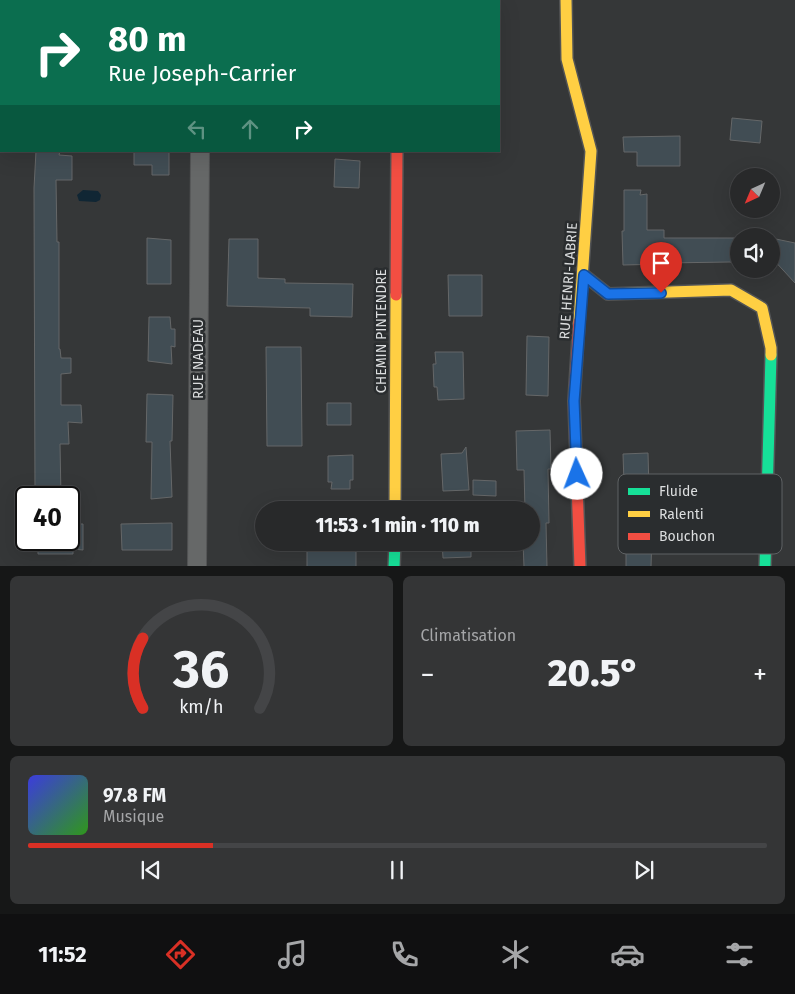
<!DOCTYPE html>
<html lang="fr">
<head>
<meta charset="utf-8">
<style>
	:root { --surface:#28292a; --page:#343536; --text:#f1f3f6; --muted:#a5a6a8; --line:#444547; --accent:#d93025 }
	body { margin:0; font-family:"Fira Sans",sans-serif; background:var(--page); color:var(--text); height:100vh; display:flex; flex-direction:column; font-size:19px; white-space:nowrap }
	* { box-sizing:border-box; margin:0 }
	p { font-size:16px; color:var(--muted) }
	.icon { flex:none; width:28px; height:28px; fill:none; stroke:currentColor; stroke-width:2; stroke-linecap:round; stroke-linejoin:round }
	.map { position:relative; height:566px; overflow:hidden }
	.side { display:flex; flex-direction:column; gap:10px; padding:10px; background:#161717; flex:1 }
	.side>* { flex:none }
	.top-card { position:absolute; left:0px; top:0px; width:500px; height:152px; box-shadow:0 5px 20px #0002,0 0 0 1px var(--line); background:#0b6e4f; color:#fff; overflow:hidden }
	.needle { width:32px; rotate:224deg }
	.controls { position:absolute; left:730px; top:168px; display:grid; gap:10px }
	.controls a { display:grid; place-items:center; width:50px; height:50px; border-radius:50%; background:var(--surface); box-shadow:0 5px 20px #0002,0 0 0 1px var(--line); font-size:25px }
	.speed { position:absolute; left:15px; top:486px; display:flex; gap:10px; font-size:25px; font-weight:700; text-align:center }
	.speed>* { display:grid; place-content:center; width:65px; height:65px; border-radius:50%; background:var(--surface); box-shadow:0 5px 20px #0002,0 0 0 1px var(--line); line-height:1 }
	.speed .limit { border:2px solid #111; border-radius:8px; background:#fff; color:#111 }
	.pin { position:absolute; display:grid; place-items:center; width:42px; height:42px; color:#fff; margin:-51px -21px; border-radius:50% 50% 50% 0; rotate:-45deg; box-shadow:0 0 5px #0007 }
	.pin .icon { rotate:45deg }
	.me { position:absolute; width:55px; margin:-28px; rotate:358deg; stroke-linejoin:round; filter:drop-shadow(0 0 4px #0008) }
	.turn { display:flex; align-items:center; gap:18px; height:105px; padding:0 25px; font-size:22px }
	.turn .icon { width:65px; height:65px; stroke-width:2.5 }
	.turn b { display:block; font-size:35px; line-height:42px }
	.lanes { display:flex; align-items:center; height:48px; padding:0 25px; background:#0003; justify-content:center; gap:25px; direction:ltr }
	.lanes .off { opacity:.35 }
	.big { font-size:38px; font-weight:800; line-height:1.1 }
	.side .card { flex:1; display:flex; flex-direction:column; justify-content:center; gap:8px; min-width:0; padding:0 18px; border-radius:8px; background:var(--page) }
	.side .dial { align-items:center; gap:0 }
	.dial svg { height:130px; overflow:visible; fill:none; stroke:var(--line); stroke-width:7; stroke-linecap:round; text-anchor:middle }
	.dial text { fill:var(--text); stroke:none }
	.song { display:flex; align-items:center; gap:15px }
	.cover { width:60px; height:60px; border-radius:8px; background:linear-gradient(135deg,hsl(240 70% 55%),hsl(110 70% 35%)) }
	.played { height:5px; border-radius:2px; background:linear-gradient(90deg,var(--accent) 25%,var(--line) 25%) }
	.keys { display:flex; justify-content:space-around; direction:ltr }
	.heat { display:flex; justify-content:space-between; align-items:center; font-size:28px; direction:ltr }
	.side .tiles { flex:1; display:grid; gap:10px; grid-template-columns:1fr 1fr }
	.card:last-child { grid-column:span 2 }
	.trip { position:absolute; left:255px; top:501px; width:285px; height:50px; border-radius:25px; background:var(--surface); box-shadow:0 5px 20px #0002,0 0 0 1px var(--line); font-weight:800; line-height:50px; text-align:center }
	.tab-bar { display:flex; height:80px; justify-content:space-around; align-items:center; background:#101011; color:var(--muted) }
	.tab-bar .icon { width:35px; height:35px }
	.tab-bar .current { color:var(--accent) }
	.tab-bar b { font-size:22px; color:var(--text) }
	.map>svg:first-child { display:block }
</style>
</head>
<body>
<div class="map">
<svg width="795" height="567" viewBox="0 0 795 567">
	<rect width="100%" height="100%" fill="#353738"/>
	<!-- water -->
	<path fill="#102634" d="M 83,190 L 98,191 L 101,195 L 100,200 L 96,202 L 79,201 L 77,195 Z"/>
	<!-- building -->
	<path fill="#414d54" stroke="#656768" d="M 732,118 L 762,121 L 760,143 L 730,140 Z
		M 680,136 L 680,166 L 637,166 L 637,152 L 624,152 L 623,137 Z
		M 36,151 L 60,151 L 59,155 L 72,156 L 72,180 L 56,180 L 57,242 L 59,242 L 59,349 L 60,349 L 61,358 L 71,358 L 71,373 L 61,374 L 61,405 L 81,405 L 82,423 L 68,422 L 69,444 L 60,444 L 61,498 L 35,498 L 34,188 Z
		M 134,151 L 169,151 L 169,175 L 152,175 L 152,165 L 134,165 Z
		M 335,159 L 360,161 L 359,188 L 334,187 Z
		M 624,190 L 641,190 L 640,195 L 647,194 L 647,230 L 664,230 L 664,238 L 739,238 L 739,264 L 730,262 L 665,263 L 665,264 L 623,265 L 622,231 L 624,231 Z
		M 147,238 L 171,240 L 171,284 L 147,284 Z
		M 771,238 L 795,243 L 795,283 L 771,257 Z
		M 229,239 L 258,239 L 258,278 L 285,279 L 285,283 L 353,284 L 352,317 L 310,316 L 310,308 L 227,306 Z
		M 448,275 L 482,275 L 482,316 L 449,316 Z
		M 149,317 L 170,317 L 171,329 L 175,329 L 175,347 L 171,346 L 172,364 L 148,361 Z
		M 527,336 L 549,337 L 548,396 L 526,395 Z
		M 266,347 L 301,347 L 302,446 L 267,446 Z
		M 435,352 L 463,352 L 464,399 L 438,400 L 437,387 L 434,387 L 433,364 L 436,364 Z
		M 147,394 L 173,395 L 172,441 L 170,441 L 172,497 L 151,499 L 152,442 L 146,442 Z
		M 327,403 L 351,403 L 351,425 L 327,425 Z
		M 550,430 L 551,469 L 548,469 L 549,523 L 546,523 L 547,567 L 524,567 L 523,542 L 531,542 L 531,510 L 525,510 L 524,470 L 517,470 L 516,431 Z
		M 466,447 L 469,490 L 443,491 L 441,454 L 462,453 Z
		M 648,453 L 649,490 L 656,490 L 655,534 L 652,534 L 651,567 L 626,567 L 626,483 L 624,483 L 623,454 Z
		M 353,455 L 353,480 L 350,480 L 350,489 L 331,489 L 332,482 L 328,482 L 328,456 Z
		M 473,480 L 496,481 L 496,496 L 473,495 Z
		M 172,523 L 172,550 L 122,550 L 121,524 Z
		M 69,524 L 83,524 L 83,550 L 73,549 L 73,554 L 38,554 L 38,540 L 69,540 Z
		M 307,542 L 356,542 L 356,567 L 307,567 Z
		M 442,542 L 471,542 L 471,557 L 443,558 Z"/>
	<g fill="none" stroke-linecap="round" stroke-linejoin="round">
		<defs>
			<path id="street" d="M 169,0 L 171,1
				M 30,1 L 52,0
				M 0,3 L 1,3
				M 197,567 L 200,151"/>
			<path id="fast" d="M 394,567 L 395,542
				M 765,567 L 771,355"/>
			<path id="slow" d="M 398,0 L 398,1
				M 566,0 L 567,59 L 591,151 L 579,322
				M 584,275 L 608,294 L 731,290 L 762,308 L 771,348 L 771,355
				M 395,510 L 396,295"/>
			<path id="jam" d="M 396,295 L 397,151
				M 579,322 L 574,401 L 580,567"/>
		</defs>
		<!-- street casing -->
		<use href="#street" stroke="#535455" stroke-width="20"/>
		<!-- fast casing -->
		<use href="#fast" stroke="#535455" stroke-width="14"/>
		<!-- slow casing -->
		<use href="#slow" stroke="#535455" stroke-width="14"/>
		<!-- jam casing -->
		<use href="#jam" stroke="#535455" stroke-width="14"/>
		<!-- street -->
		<use href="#street" stroke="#666868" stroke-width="18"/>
		<!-- fast -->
		<use href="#fast" stroke="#16e098" stroke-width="11"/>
		<!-- slow -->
		<use href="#slow" stroke="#ffcf43" stroke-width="11"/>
		<!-- jam -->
		<use href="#jam" stroke="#f24e42" stroke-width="11"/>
	</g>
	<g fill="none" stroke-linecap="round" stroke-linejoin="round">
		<defs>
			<path id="route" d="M 577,474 L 574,401 L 584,275 L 608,294 L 661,293"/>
		</defs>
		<!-- route casing -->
		<use href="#route" stroke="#114b97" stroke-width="12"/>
		<!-- route -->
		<use href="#route" stroke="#1a73e8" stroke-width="9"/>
	</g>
	<g text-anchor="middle" stroke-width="5" stroke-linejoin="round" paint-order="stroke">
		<!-- street labels -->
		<g font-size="14" fill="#dcdedf" stroke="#2a2d2f">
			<text transform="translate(568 281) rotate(-86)" y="5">RUE HENRI-LABRIE</text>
			<text transform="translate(381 331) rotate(-90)" y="5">CHEMIN PINTENDRE</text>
			<text transform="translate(198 359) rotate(-90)" y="5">RUE NADEAU</text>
		</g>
	</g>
	<!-- legend -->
	<rect x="618" y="474" width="164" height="80" rx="8" fill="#2a2d2f" stroke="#5f6264" stroke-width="1"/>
	<rect x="628" y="488" width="22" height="7" fill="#16e098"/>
	<rect x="628" y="511" width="22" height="6" fill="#ffcf43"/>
	<rect x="628" y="533" width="22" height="7" fill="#f24e42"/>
	<g font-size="14" fill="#dcdedf">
		<text x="659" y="496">Fluide</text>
		<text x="659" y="519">Ralenti</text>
		<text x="659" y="541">Bouchon</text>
	</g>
</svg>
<div class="controls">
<a><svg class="needle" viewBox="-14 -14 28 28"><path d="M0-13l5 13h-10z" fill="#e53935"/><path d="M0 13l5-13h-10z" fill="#a5a6a8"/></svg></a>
<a><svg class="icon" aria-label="sound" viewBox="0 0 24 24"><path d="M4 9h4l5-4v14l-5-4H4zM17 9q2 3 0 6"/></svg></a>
</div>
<div class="speed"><div class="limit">40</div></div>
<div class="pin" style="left:661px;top:293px;background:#d93025"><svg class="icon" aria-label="arrive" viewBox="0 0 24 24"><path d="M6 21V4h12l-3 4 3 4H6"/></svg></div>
<svg class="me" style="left:577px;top:474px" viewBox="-20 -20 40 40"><circle r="19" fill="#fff"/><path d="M0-13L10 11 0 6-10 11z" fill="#1a73e8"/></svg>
<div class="trip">11:53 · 1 min · 110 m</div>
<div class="top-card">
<div class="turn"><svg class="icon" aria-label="right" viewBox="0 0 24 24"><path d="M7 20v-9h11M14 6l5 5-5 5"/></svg><div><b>80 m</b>Rue Joseph-Carrier</div></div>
<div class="lanes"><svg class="icon off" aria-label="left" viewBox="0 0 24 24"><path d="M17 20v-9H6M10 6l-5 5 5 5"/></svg><svg class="icon off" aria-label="ahead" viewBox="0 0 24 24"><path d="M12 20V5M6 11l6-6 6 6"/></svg><svg class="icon" aria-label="right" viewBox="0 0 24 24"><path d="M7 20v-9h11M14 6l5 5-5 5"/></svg></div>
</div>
</div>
<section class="side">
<div class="tiles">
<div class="card dial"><svg viewBox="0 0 100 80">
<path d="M14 69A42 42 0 1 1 86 69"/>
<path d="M14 69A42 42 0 0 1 14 26" stroke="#d93025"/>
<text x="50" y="56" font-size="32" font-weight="700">36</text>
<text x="50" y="72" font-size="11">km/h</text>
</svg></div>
<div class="card"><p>Climatisation</p>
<div class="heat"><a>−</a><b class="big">20.5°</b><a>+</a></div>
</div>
<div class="card">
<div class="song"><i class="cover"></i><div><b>97.8 FM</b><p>Musique</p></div></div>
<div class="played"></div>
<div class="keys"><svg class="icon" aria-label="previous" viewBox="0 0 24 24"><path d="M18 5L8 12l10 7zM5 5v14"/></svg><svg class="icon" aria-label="pause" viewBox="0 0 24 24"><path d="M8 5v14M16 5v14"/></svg><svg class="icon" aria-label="next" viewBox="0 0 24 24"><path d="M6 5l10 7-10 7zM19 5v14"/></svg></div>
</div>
</div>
</section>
<nav class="tab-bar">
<b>11:52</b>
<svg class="icon current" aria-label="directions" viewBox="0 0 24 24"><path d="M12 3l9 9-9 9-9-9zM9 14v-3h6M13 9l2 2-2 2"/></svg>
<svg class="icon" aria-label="music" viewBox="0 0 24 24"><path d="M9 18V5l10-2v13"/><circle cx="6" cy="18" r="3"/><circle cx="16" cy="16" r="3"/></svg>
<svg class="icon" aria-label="phone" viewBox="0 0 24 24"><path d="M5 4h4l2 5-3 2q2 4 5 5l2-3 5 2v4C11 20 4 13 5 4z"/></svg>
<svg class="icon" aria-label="climate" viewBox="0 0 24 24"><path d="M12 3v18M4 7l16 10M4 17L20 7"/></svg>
<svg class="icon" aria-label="car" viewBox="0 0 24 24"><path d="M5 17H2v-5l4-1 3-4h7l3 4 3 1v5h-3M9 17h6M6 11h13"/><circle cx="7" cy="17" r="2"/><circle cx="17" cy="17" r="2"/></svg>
<svg class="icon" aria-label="filters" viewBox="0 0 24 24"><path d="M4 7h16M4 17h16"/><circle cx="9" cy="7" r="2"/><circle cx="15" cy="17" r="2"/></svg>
</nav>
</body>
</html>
